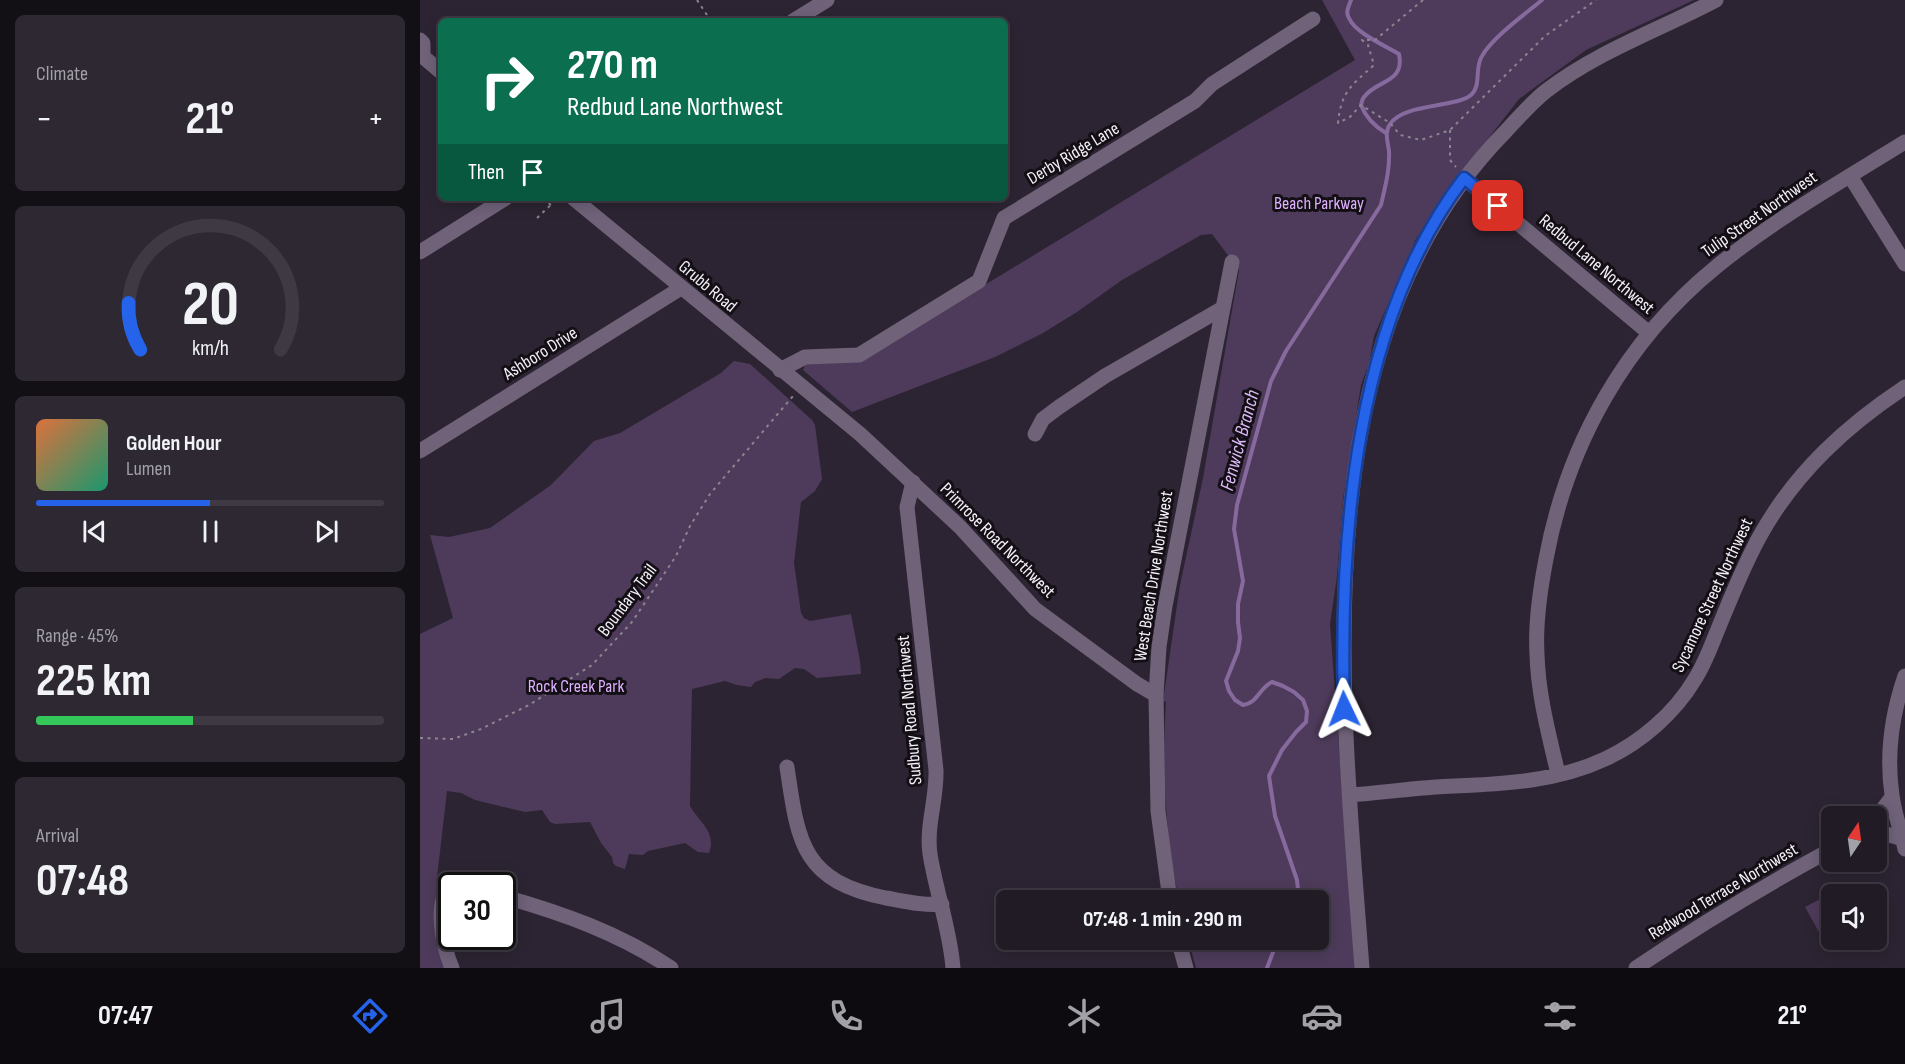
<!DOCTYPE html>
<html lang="en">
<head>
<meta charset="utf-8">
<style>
	:root { --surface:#211b26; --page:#2d2832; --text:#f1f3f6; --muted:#a2a1a7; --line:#3e3943; --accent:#2563eb }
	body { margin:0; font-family:"Sofia Sans Condensed",sans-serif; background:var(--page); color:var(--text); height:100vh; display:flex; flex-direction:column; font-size:22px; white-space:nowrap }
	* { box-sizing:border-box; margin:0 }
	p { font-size:20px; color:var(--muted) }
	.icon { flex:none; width:33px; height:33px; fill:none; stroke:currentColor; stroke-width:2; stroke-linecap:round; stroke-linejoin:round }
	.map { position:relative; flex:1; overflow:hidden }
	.sheet { display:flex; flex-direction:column; gap:15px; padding:15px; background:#120f15; width:420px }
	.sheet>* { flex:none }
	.guide { position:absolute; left:18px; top:18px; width:570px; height:183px; border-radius:9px; box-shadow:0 3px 15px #0003,0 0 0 2px var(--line); background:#0b6e4f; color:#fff; overflow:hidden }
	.needle { width:39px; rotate:13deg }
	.buttons { position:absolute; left:1401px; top:806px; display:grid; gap:12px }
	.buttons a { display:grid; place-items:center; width:66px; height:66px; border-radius:9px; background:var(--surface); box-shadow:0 3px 15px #0003,0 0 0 2px var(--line); font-size:30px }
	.speed { position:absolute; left:18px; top:872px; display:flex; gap:12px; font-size:30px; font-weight:700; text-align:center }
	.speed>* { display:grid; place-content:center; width:78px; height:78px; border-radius:50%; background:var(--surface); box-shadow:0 3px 15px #0003,0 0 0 2px var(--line); line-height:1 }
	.speed .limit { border:3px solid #111; border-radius:9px; background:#fff; color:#111 }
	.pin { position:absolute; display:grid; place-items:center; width:51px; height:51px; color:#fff; margin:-26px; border-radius:12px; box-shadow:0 3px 9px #0006 }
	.me { position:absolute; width:66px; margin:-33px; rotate:358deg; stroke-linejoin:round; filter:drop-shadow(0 0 4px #0008) }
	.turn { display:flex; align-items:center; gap:21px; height:126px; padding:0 30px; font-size:27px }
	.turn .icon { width:78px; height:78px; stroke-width:2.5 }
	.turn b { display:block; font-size:42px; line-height:51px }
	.then { display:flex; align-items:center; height:57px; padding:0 30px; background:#0003; gap:12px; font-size:22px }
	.big { font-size:45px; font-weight:700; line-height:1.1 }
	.sheet .tile { flex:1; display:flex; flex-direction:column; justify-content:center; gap:9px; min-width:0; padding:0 21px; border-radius:9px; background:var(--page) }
	.sheet .dial { align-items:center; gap:0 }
	.dial svg { height:156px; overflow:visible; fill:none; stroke:var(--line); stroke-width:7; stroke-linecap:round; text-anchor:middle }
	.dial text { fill:var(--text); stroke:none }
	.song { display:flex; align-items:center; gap:18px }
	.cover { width:72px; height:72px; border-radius:9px; background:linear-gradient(135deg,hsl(20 70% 55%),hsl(160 70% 35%)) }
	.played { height:6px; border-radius:3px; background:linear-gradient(90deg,var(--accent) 50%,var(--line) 50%) }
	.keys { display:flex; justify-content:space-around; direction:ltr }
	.heat { display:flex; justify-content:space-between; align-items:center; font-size:33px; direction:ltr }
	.charge { height:9px; border-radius:4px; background:linear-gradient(90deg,#34c759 45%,var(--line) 0) }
	.trip { position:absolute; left:576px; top:890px; width:333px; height:60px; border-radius:9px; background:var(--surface); box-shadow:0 3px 15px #0003,0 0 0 2px var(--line); font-weight:700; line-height:60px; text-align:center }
	.tabs { display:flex; height:96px; justify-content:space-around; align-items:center; background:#0d0b0f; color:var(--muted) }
	.tabs .icon { width:42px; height:42px }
	.tabs .selected { color:var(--accent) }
	.tabs b { font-size:27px; color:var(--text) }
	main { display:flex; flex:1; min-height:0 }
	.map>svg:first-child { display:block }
</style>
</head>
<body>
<main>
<section class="sheet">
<div class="tile"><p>Climate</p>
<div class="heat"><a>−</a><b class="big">21°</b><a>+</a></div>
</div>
<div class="tile dial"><svg viewBox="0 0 100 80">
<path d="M14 69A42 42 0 1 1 86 69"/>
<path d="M14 69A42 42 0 0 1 8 45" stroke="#2563eb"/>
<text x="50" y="56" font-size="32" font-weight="700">20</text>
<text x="50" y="72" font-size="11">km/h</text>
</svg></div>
<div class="tile">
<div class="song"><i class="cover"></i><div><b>Golden Hour</b><p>Lumen</p></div></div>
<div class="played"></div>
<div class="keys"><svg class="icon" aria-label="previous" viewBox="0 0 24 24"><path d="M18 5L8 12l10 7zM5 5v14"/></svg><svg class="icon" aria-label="pause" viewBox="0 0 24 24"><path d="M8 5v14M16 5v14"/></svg><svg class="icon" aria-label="next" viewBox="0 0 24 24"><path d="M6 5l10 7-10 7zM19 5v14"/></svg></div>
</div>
<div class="tile"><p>Range · 45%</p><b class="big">225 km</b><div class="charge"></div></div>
<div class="tile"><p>Arrival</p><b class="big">07:48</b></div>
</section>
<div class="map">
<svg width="1485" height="968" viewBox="0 0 1485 968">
	<rect width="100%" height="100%" fill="#2c2432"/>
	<!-- green -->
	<path fill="#4e3b5b" d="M 902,0 L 1274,0 L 1166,50 L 1099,99 L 1023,197 L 996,239 L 954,336 L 949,363 L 941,385 L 923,499 L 917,576 L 910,624 L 935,968 L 776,968 L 768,939 L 898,939 L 898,900 L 759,900 C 745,837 742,766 746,702 L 743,701 L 760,585 L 783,478 L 819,270 L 792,234 L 781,235 L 702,280 L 657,312 L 623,333 L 575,357 L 432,412 L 383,370 L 386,363 L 438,362 L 935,60 Z
		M 314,361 L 330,364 L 392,420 L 395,425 L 402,479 L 395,491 L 381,502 L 374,563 L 381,613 L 384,618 L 390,621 L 431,614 L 440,661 L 441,674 L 397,678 L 384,669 L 375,668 L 359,679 L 345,678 L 335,682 L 331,687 L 317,685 L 305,681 L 272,689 L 270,806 C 279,822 297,832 289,853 L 278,852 L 265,843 L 228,851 L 223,855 L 209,854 L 205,869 L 196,866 L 193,863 L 192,857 L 181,843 L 170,822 L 135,824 L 130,822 L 122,810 L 105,812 L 55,800 L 41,793 L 27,791 L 16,886 L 17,947 L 26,968 L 0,968 L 0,634 L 33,618 L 10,535 L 29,537 L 70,528 L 131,485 L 174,441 L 200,433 L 301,373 Z
		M 1404,897 L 1411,910 L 1412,939 L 1428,939 L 1409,950 L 1385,907 Z"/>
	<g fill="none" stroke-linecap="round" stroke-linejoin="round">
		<!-- stream -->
		<path stroke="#876a9d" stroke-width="4" d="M 931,0 C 929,6 925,12 929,18 C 935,33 966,46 979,54 C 985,83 957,80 945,96 C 942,98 942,102 941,105 C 946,118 954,126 966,133
			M 879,900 L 877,880 L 855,816 L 849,776 L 862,750 L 876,732 L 886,722 L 887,711 L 883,700 L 874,692 L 863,686 L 852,682 C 839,688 838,703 823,705 L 815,700 L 809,691 L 806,681 L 818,651 L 820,638 L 818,622 L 818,604 L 823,581 L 814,529 L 817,505 L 851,381 L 866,351 L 961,205 C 965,187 970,170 969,151 C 968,142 964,133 970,124 C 984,103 1035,108 1051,95 C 1062,85 1054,68 1062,56 C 1073,37 1104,15 1122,0
			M 847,968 L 858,939"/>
		<!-- path -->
		<path stroke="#8b8590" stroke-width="2" stroke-dasharray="3 4.5" stroke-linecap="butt" d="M 277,0 L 291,21
			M 1003,0 L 955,40 L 942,40 L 948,45 L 954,65 C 932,85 921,91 918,123 L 930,117 L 941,105 L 970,123 L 980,135 L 1001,140 L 1030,130 L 1125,36 L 1176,0
			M 1030,130 L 1030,160 L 1036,167
			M 123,198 L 131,205
			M 117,218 L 136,200
			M 0,738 L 33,739 L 61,729 L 109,705 L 172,665 L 212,622 L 256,556 L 270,526 L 290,494 L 373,396"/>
		<!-- minor -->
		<path stroke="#6f6279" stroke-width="15" d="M 1430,176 L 1485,264
			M 1044,178 L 1229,333
			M 0,252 L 86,198
			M 360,370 L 385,357 L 439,355 L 559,281 L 584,218 L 775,101 L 792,84 L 893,19
			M 615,434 L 623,419 L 639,407 L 685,376 L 803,308
			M 0,451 L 261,288
			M 493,482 L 487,507 L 516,770 C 517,798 506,826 510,854 C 516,892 530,929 533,968
			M 1485,676 C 1472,714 1466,754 1472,795 C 1474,813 1481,831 1485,849
			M 736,695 L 739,647 L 745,606 L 812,262
			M 367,767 C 378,843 382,881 466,898 C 484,901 503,906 522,904
			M 1138,774 C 1129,735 1118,695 1117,654 C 1115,622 1120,590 1126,559 C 1147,445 1205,341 1296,267 C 1353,220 1422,181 1485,142
			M 930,795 C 958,793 987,789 1016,787 C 1073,784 1132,784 1185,759 C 1220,743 1255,713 1275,679 C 1284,665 1290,649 1296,634 C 1310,600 1323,566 1341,534 C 1376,472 1426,426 1485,387
			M 1456,818 L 1472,797
			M 1456,831 L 1483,839
			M 32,886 C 12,900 24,949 32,968
			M 82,896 C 142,913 199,933 251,968
			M 942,968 C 922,699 878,341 1086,131 C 1099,117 1112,102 1126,91 C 1178,51 1239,30 1296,0
			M 1216,968 C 1279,925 1344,886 1412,849"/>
		<!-- tertiary -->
		<path stroke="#6f6279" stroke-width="15" d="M 373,21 L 407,0
			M 0,40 L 3,43 L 3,55
			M 0,54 L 21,72
			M 153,198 L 440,434 L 540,527 L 615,609 L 717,684 L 736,695 L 738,811 L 750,900
			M 758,939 L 766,968"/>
	</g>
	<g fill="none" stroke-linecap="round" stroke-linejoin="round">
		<defs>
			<path id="route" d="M 924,709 C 919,535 935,321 1044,178 L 1078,206"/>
		</defs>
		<!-- route casing -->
		<use href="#route" stroke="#184099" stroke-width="15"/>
		<!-- route -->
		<use href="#route" stroke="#2563eb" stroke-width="10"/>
	</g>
	<g text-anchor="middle" stroke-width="6" stroke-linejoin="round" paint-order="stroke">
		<!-- street labels -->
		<g font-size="18" fill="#f5f0f9" stroke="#130f15">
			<text transform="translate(653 153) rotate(-31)" y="6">Derby Ridge Lane</text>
			<text transform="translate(1339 214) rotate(-35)" y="6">Tulip Street Northwest</text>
			<text transform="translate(1177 264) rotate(40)" y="6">Redbud Lane Northwest</text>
			<text transform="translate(288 286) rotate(40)" y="6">Grubb Road</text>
			<text transform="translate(120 353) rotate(-32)" y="6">Ashboro Drive</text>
			<text transform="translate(578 540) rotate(45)" y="6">Primrose Road Northwest</text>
			<text transform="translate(733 576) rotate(-81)" y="6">West Beach Drive Northwest</text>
			<text transform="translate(1292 595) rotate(-65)" y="6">Sycamore Street Northwest</text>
			<text transform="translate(207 600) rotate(-53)" y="6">Boundary Trail</text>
			<text transform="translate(489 710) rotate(-95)" y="6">Sudbury Road Northwest</text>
			<text transform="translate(1303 891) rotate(-31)" y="6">Redwood Terrace Northwest</text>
		</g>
		<!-- park labels -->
		<g font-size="18" fill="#ddb1fd" stroke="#130f15">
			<text x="899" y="209">Beach Parkway</text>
			<text x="156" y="692">Rock Creek Park</text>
		</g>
		<!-- water labels -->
		<g font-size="20" font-style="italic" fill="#ddbaf7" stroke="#130f15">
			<text transform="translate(819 440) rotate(-75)" y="7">Fenwick Branch</text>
		</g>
	</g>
</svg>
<div class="buttons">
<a><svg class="needle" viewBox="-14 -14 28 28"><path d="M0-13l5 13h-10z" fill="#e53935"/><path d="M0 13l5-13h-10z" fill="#a2a1a7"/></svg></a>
<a><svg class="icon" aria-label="sound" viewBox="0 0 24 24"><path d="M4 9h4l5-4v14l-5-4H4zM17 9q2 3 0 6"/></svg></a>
</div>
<div class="speed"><div class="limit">30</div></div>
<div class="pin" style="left:1078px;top:206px;background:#d93025"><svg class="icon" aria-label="arrive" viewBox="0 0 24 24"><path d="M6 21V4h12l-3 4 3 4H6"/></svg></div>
<svg class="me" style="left:924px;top:709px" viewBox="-20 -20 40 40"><path d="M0-17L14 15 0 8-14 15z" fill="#2563eb" stroke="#fff" stroke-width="4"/></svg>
<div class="trip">07:48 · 1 min · 290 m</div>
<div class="guide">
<div class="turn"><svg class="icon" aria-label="right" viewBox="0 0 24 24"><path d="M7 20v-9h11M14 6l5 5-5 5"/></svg><div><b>270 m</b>Redbud Lane Northwest</div></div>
<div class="then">Then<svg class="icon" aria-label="arrive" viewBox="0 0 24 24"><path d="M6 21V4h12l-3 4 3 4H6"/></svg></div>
</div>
</div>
</main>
<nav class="tabs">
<b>07:47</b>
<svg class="icon selected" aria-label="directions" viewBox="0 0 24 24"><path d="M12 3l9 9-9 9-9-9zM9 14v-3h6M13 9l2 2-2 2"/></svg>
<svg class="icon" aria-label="music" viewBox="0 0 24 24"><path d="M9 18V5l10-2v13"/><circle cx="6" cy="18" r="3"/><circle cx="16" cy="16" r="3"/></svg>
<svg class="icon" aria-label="phone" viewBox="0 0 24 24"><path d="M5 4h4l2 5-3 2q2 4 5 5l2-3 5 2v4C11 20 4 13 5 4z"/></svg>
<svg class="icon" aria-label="climate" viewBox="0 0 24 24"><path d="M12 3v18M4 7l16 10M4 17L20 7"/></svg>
<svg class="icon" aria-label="car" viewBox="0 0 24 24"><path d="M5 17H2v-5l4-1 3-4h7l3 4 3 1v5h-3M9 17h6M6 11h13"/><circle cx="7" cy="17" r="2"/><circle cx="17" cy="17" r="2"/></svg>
<svg class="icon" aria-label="filters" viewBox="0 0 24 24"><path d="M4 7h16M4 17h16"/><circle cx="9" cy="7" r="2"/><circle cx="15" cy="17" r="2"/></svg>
<b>21°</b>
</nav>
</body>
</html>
